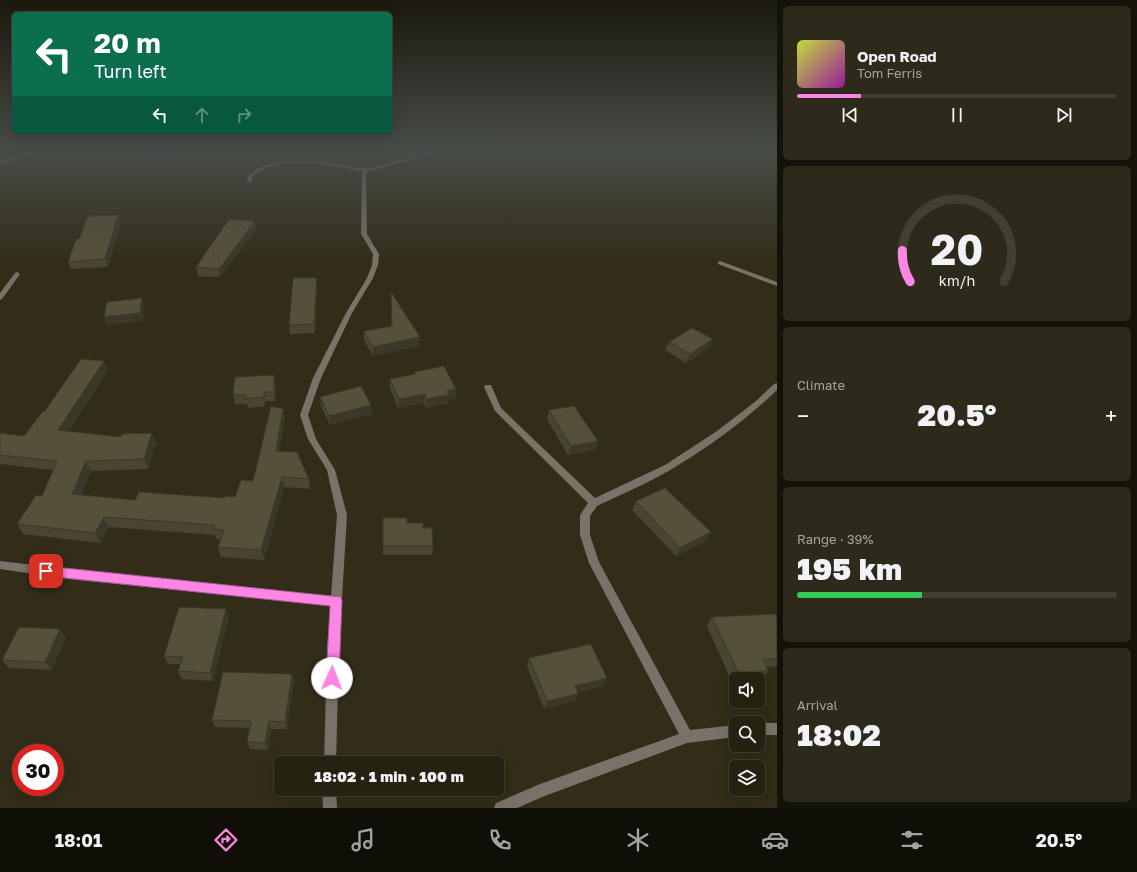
<!DOCTYPE html>
<html lang="en">
<head>
<meta charset="utf-8">
<style>
	:root { --surface:#252212; --page:#2d2a1b; --text:#f1f3f6; --muted:#a3a49f; --line:#423f32; --accent:#fc86e4 }
	body { margin:0; font-family:"Golos Text",sans-serif; background:var(--page); color:var(--text); height:100vh; display:flex; flex-direction:column; font-size:15px; white-space:nowrap }
	* { box-sizing:border-box; margin:0 }
	p { font-size:13px; color:var(--muted) }
	.icon { flex:none; width:22px; height:22px; fill:none; stroke:currentColor; stroke-width:2; stroke-linecap:round; stroke-linejoin:round }
	.map { position:relative; flex:1; overflow:hidden }
	.sheet { display:flex; flex-direction:column; gap:6px; padding:6px; background:#14130a; width:360px }
	.sheet>* { flex:none }
	.hud { position:absolute; left:12px; top:12px; width:380px; height:122px; border-radius:6px; box-shadow:0 4px 16px #0002,0 0 0 1px var(--line); background:#0b6e4f; color:#fff; overflow:hidden }
	.fabs { position:absolute; left:729px; top:672px; display:grid; gap:8px }
	.fabs a { display:grid; place-items:center; width:36px; height:36px; border-radius:6px; background:var(--surface); box-shadow:0 4px 16px #0002,0 0 0 1px var(--line); font-size:20px }
	.speed { position:absolute; left:12px; top:744px; display:flex; gap:8px; font-size:20px; font-weight:700; text-align:center }
	.speed>* { display:grid; place-content:center; width:52px; height:52px; border-radius:50%; background:var(--surface); box-shadow:0 4px 16px #0002,0 0 0 1px var(--line); line-height:1 }
	.speed .limit { border:6px solid #d22; background:#fff; color:#111 }
	.pin { position:absolute; display:grid; place-items:center; width:34px; height:34px; color:#fff; margin:-17px; border-radius:8px; box-shadow:0 2px 6px #0006 }
	.me { position:absolute; width:44px; margin:-22px; rotate:2deg; stroke-linejoin:round; filter:drop-shadow(0 0 3px #0008) }
	.turn { display:flex; align-items:center; gap:14px; height:84px; padding:0 16px; font-size:18px }
	.turn .icon { width:52px; height:52px; stroke-width:2.5 }
	.turn b { display:block; font-size:28px; line-height:34px }
	.lanes { display:flex; align-items:center; height:38px; padding:0 16px; background:#0003; justify-content:center; gap:20px; direction:ltr }
	.lanes .off { opacity:.35 }
	.big { font-size:30px; font-weight:800; line-height:1.1 }
	.sheet .widget { flex:1; display:flex; flex-direction:column; justify-content:center; gap:6px; min-width:0; padding:0 14px; border-radius:6px; background:var(--page) }
	.sheet .dial { align-items:center; gap:0 }
	.dial svg { height:104px; overflow:visible; fill:none; stroke:var(--line); stroke-width:7; stroke-linecap:round; text-anchor:middle }
	.dial text { fill:var(--text); stroke:none }
	.song { display:flex; align-items:center; gap:12px }
	.cover { width:48px; height:48px; border-radius:6px; background:linear-gradient(135deg,hsl(70 70% 55%),hsl(300 70% 35%)) }
	.played { height:4px; border-radius:2px; background:linear-gradient(90deg,var(--accent) 20%,var(--line) 20%) }
	.keys { display:flex; justify-content:space-around; direction:ltr }
	.heat { display:flex; justify-content:space-between; align-items:center; font-size:22px; direction:ltr }
	.charge { height:6px; border-radius:3px; background:linear-gradient(90deg,#34c759 39%,var(--line) 0) }
	.trip { position:absolute; left:274px; top:756px; width:230px; height:40px; border-radius:6px; background:var(--surface); box-shadow:0 4px 16px #0002,0 0 0 1px var(--line); font-weight:800; line-height:40px; text-align:center }
	.dock { display:flex; height:64px; justify-content:space-around; align-items:center; background:#0f0e07; color:var(--muted) }
	.dock .icon { width:28px; height:28px }
	.dock .selected { color:var(--accent) }
	.dock b { font-size:18px; color:var(--text) }
	main { display:flex; flex:1; min-height:0 }
	.map>svg:first-child { display:block }
</style>
</head>
<body>
<main>
<div class="map">
<svg width="777" height="808" viewBox="0 0 777 808">
	<rect width="100%" height="100%" fill="#312d18"/>
	<g fill="none" stroke-linecap="round" stroke-linejoin="round">
		<!-- street -->
		<path fill="#787269" fill-rule="evenodd" d="M 41,149 L 47,149 L 0,164 L 0,161 Z
			M 406,149 L 410,149 L 415,156 L 438,149 L 444,149 L 416,159 L 368,171 L 366,175 L 367,234 L 379,254 L 378,265 L 373,278 L 352,313 L 321,378 L 308,415 L 316,439 L 335,470 L 347,515 L 339,649 L 336,763 L 324,763 L 327,649 L 331,605 L 76,580 L 0,569 L 0,561 L 76,570 L 331,596 L 337,515 L 327,470 L 308,439 L 300,415 L 313,378 L 346,313 L 367,278 L 372,265 L 373,254 L 361,234 L 362,175 L 363,171 C 334,166 289,155 262,170 C 258,172 255,175 252,177 L 252,182 L 248,182 L 247,177 L 258,168 L 273,163 L 289,161 L 322,162 L 366,169 L 411,157 Z
			M 720,261 L 777,282 L 777,286 L 718,264 L 718,262 Z
			M 17,272 L 20,274 L 2,299 L 0,300 L 0,293 L 15,273 Z
			M 777,383 L 777,390 C 746,420 709,447 672,469 C 648,483 622,494 597,506 L 590,516 L 590,535 L 599,562 L 690,730 L 736,725 L 736,737 L 687,743 L 542,797 L 517,808 L 494,808 L 496,803 L 540,784 L 679,734 L 589,563 L 580,535 L 580,515 L 588,503 L 495,411 L 484,387 L 485,385 L 491,385 L 501,408 L 595,498 L 665,465 L 717,431 L 756,401 L 774,384 Z
			M 758,723 L 777,723 L 777,735 L 758,735 Z
			M 322,789 L 336,789 L 337,808 L 323,808 Z"/>
	</g>
	<!-- wall -->
	<path fill="#494532" d="M 187,149 L 183,156 L 133,157 L 132,153 Z
		M 118,215 L 121,222 L 108,267 L 71,269 L 68,262 L 79,239 Z
		M 256,229 L 220,277 L 198,276 L 196,267 Z
		M 317,278 L 317,286 L 315,333 L 290,334 L 289,325 Z
		M 391,292 L 419,346 L 373,356 L 364,340 L 364,331 L 391,326 Z
		M 669,342 L 709,348 L 686,363 L 665,350 Z
		M 108,370 L 69,431 L 120,437 L 152,433 L 156,443 L 148,469 L 91,471 L 81,495 L 135,500 L 235,497 L 253,481 L 285,418 L 279,451 L 309,479 L 310,489 L 284,487 L 264,560 L 221,557 L 218,547 L 221,540 L 216,539 L 215,535 L 109,527 L 100,543 L 23,534 L 17,524 L 42,496 L 53,470 L 0,464 L 0,433 L 24,436 L 44,412 Z
		M 414,372 L 456,389 L 456,398 L 448,400 L 448,404 L 426,408 L 424,403 L 398,408 L 390,388 L 390,379 L 414,374 Z
		M 274,375 L 276,384 L 275,401 L 265,401 L 265,406 L 248,408 L 247,404 L 235,404 L 233,395 Z
		M 320,397 L 371,405 L 372,414 L 330,425 L 321,406 Z
		M 549,410 L 598,441 L 595,450 L 568,455 L 547,419 Z
		M 636,501 L 706,541 L 676,556 L 632,510 Z
		M 383,518 L 407,523 L 423,528 L 433,546 L 432,555 L 383,555 Z
		M 226,609 L 229,617 L 213,681 L 182,679 L 178,671 L 180,664 L 168,664 L 164,656 Z
		M 712,617 L 777,618 L 777,666 L 767,667 L 768,671 L 761,679 L 736,679 L 736,680 L 731,680 L 707,626 Z
		M 66,638 L 51,670 L 9,668 L 2,660 Z
		M 529,658 L 607,678 L 603,686 L 578,692 L 575,701 L 544,709 L 527,666 Z
		M 294,681 L 287,729 L 271,729 L 268,750 L 250,749 L 247,742 L 249,728 L 215,727 L 212,720 Z"/>
	<!-- shaded-wall -->
	<path fill="#3c3829" d="M 184,149 L 187,149 L 183,156 L 182,153 Z
		M 118,215 L 121,222 L 108,267 L 105,259 Z
		M 255,221 L 256,229 L 220,277 L 219,269 Z
		M 317,278 L 317,286 L 315,333 L 314,324 Z
		M 142,298 L 144,306 L 143,321 L 107,326 L 104,317 Z
		M 420,337 L 419,346 L 373,356 L 373,347 Z
		M 713,339 L 709,348 L 686,363 L 690,354 Z
		M 104,361 L 108,370 L 63,440 L 58,430 Z
		M 274,375 L 276,384 L 275,401 L 274,392 Z
		M 456,389 L 456,398 L 448,400 L 448,404 L 426,408 L 427,399 L 447,391 Z
		M 264,392 L 265,401 L 265,406 L 264,397 Z
		M 425,394 L 424,403 L 398,408 L 399,399 Z
		M 371,405 L 372,414 L 330,425 L 329,416 Z
		M 283,409 L 285,418 L 277,461 L 276,451 Z
		M 152,433 L 156,443 L 148,469 L 144,459 Z
		M 598,441 L 595,450 L 568,455 L 571,446 Z
		M 86,461 L 91,471 L 78,504 L 72,494 Z
		M 282,477 L 284,487 L 264,560 L 261,550 Z
		M 104,517 L 109,527 L 100,543 L 95,533 Z
		M 711,532 L 706,541 L 676,556 L 680,548 Z
		M 226,609 L 229,617 L 213,681 L 210,673 Z
		M 60,629 L 66,638 L 51,670 L 45,662 Z
		M 292,674 L 294,681 L 287,729 L 285,722 Z
		M 607,678 L 603,686 L 571,693 L 575,686 Z
		M 578,694 L 575,701 L 544,709 L 547,701 Z
		M 269,721 L 271,729 L 268,750 L 265,743 Z"/>
	<!-- building -->
	<path fill="#55503a" stroke="#3c3829" d="M 134,149 L 184,149 L 182,153 L 132,153 Z
		M 118,215 L 105,259 L 68,262 L 76,239 L 79,239 L 88,216 Z
		M 229,219 L 255,221 L 219,269 L 196,267 Z
		M 293,278 L 317,278 L 314,324 L 289,325 Z
		M 391,292 L 420,337 L 373,347 L 364,331 L 392,326 Z
		M 142,298 L 140,313 L 104,317 L 107,302 Z
		M 692,328 L 713,339 L 690,354 L 669,342 Z
		M 81,359 L 104,361 L 58,430 L 120,437 L 122,434 L 152,433 L 144,459 L 86,461 L 72,494 L 135,500 L 139,492 L 225,498 L 225,496 L 235,497 L 241,480 L 253,481 L 271,406 L 283,409 L 276,451 L 297,452 L 309,479 L 282,477 L 261,550 L 218,547 L 224,530 L 213,529 L 215,525 L 104,517 L 95,533 L 17,524 L 36,495 L 42,496 L 57,461 L 0,455 L 0,433 L 24,436 L 43,411 L 44,412 Z
		M 444,366 L 456,389 L 447,391 L 449,395 L 427,399 L 425,394 L 399,399 L 390,379 L 415,374 L 414,372 Z
		M 274,375 L 274,392 L 264,392 L 264,397 L 246,399 L 246,395 L 233,395 L 235,377 Z
		M 361,386 L 371,405 L 329,416 L 320,397 Z
		M 574,406 L 598,441 L 571,446 L 549,410 Z
		M 665,488 L 711,532 L 680,548 L 636,501 Z
		M 383,518 L 407,518 L 407,523 L 423,523 L 423,528 L 432,528 L 433,546 L 383,546 Z
		M 179,607 L 226,609 L 210,673 L 178,671 L 183,657 L 164,656 Z
		M 775,614 L 777,618 L 777,659 L 763,659 L 768,671 L 738,672 L 712,617 Z
		M 19,627 L 60,629 L 45,662 L 2,660 Z
		M 591,644 L 607,678 L 575,686 L 578,694 L 547,701 L 529,658 Z
		M 223,672 L 292,674 L 285,722 L 269,721 L 265,743 L 247,742 L 251,721 L 212,720 Z"/>
	<!-- sky -->
	<linearGradient id="sky" x2="0" y2="1"><stop stop-color="#1b190d"/><stop offset="0.57" stop-color="#484c48"/><stop offset="1" stop-color="#484c48" stop-opacity="0"/></linearGradient>
	<rect width="777" height="262" fill="url(#sky)"/>
	<!-- route -->
	<path fill="#fc86e4" stroke="#a45794" d="M 46,566 L 341,597 L 342,601 L 339,678 L 337,682 L 332,684 L 328,682 L 326,678 L 330,606 L 46,576 L 41,575 L 40,571 L 41,568 Z"/>
</svg>
<div class="fabs">
<a><svg class="icon" aria-label="sound" viewBox="0 0 24 24"><path d="M4 9h4l5-4v14l-5-4H4zM17 9q2 3 0 6"/></svg></a>
<a><svg class="icon" aria-label="search" viewBox="0 0 24 24"><circle cx="10" cy="10" r="6"/><path d="M15 15l6 6"/></svg></a>
<a><svg class="icon" aria-label="layers" viewBox="0 0 24 24"><path d="M12 4l9 5-9 5-9-5zM3 14l9 5 9-5"/></svg></a>
</div>
<div class="speed"><div class="limit">30</div></div>
<div class="pin" style="left:46px;top:571px;background:#d93025"><svg class="icon" aria-label="arrive" viewBox="0 0 24 24"><path d="M6 21V4h12l-3 4 3 4H6"/></svg></div>
<svg class="me" style="left:332px;top:678px" viewBox="-20 -20 40 40"><circle r="19" fill="#fff"/><path d="M0-13L10 11 0 6-10 11z" fill="#fc86e4"/></svg>
<div class="trip">18:02 · 1 min · 100 m</div>
<div class="hud">
<div class="turn"><svg class="icon" aria-label="left" viewBox="0 0 24 24"><path d="M17 20v-9H6M10 6l-5 5 5 5"/></svg><div><b>20 m</b>Turn left</div></div>
<div class="lanes"><svg class="icon" aria-label="left" viewBox="0 0 24 24"><path d="M17 20v-9H6M10 6l-5 5 5 5"/></svg><svg class="icon off" aria-label="ahead" viewBox="0 0 24 24"><path d="M12 20V5M6 11l6-6 6 6"/></svg><svg class="icon off" aria-label="right" viewBox="0 0 24 24"><path d="M7 20v-9h11M14 6l5 5-5 5"/></svg></div>
</div>
</div>
<section class="sheet">
<div class="widget">
<div class="song"><i class="cover"></i><div><b>Open Road</b><p>Tom Ferris</p></div></div>
<div class="played"></div>
<div class="keys"><svg class="icon" aria-label="previous" viewBox="0 0 24 24"><path d="M18 5L8 12l10 7zM5 5v14"/></svg><svg class="icon" aria-label="pause" viewBox="0 0 24 24"><path d="M8 5v14M16 5v14"/></svg><svg class="icon" aria-label="next" viewBox="0 0 24 24"><path d="M6 5l10 7-10 7zM19 5v14"/></svg></div>
</div>
<div class="widget dial"><svg viewBox="0 0 100 80">
<path d="M14 69A42 42 0 1 1 86 69"/>
<path d="M14 69A42 42 0 0 1 8 45" stroke="#fc86e4"/>
<text x="50" y="56" font-size="32" font-weight="700">20</text>
<text x="50" y="72" font-size="11">km/h</text>
</svg></div>
<div class="widget"><p>Climate</p>
<div class="heat"><a>−</a><b class="big">20.5°</b><a>+</a></div>
</div>
<div class="widget"><p>Range · 39%</p><b class="big">195 km</b><div class="charge"></div></div>
<div class="widget"><p>Arrival</p><b class="big">18:02</b></div>
</section>
</main>
<nav class="dock">
<b>18:01</b>
<svg class="icon selected" aria-label="directions" viewBox="0 0 24 24"><path d="M12 3l9 9-9 9-9-9zM9 14v-3h6M13 9l2 2-2 2"/></svg>
<svg class="icon" aria-label="music" viewBox="0 0 24 24"><path d="M9 18V5l10-2v13"/><circle cx="6" cy="18" r="3"/><circle cx="16" cy="16" r="3"/></svg>
<svg class="icon" aria-label="phone" viewBox="0 0 24 24"><path d="M5 4h4l2 5-3 2q2 4 5 5l2-3 5 2v4C11 20 4 13 5 4z"/></svg>
<svg class="icon" aria-label="climate" viewBox="0 0 24 24"><path d="M12 3v18M4 7l16 10M4 17L20 7"/></svg>
<svg class="icon" aria-label="car" viewBox="0 0 24 24"><path d="M5 17H2v-5l4-1 3-4h7l3 4 3 1v5h-3M9 17h6M6 11h13"/><circle cx="7" cy="17" r="2"/><circle cx="17" cy="17" r="2"/></svg>
<svg class="icon" aria-label="filters" viewBox="0 0 24 24"><path d="M4 7h16M4 17h16"/><circle cx="9" cy="7" r="2"/><circle cx="15" cy="17" r="2"/></svg>
<b>20.5°</b>
</nav>
</body>
</html>
